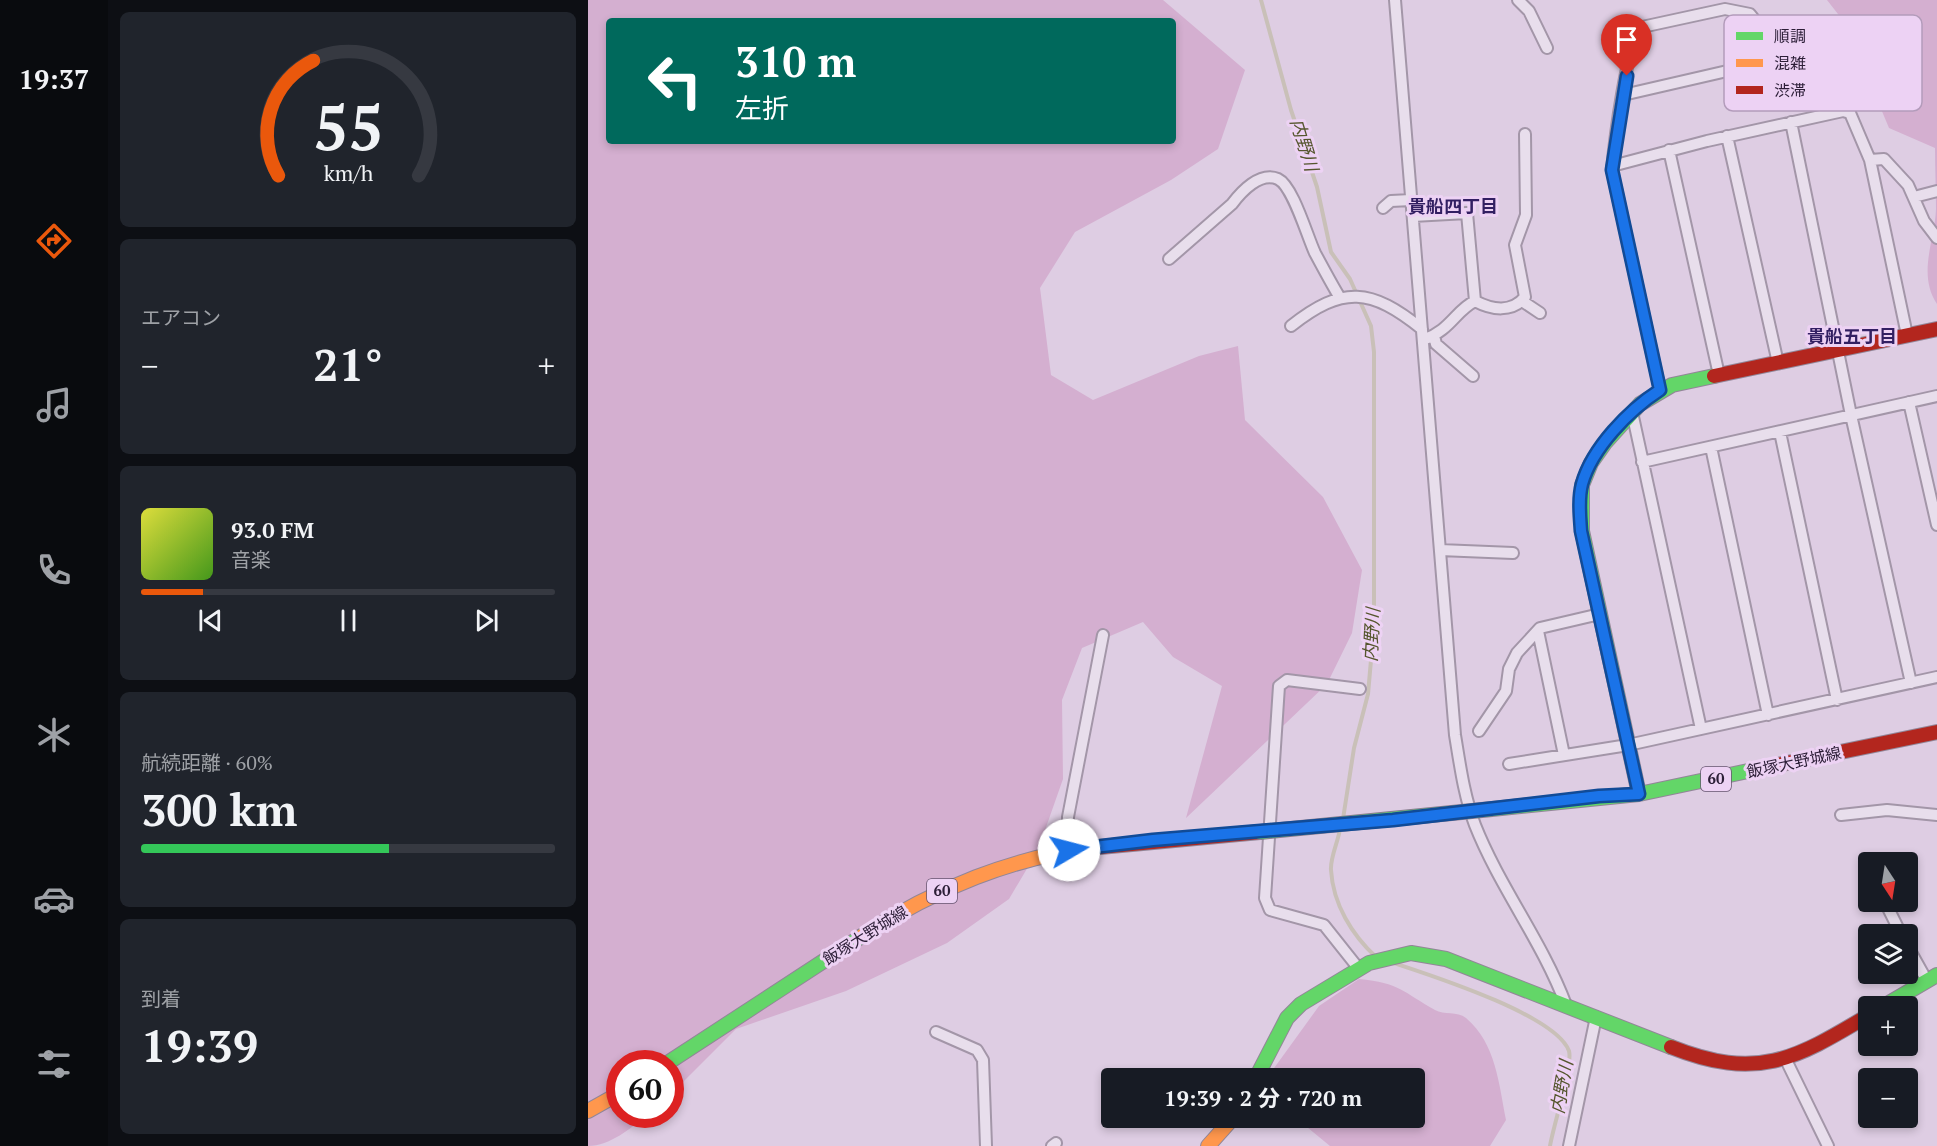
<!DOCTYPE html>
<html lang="ja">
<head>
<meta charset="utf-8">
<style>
	:root { --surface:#171b24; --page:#20242c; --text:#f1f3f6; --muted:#9ea1a6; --line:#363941; --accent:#ea580c }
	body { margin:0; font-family:"PT Serif","Noto Sans JP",serif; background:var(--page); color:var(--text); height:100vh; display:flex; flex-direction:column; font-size:22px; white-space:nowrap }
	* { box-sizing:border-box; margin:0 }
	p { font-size:20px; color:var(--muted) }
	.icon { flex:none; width:33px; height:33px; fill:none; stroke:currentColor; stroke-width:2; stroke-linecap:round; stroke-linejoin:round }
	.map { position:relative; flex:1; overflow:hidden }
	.sheet { display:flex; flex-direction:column; gap:12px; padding:12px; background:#0d0f14; width:480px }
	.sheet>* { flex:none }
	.top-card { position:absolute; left:18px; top:18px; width:570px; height:126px; border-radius:6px; box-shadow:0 3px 9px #0003; background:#00695c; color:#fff; overflow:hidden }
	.needle { width:39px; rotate:168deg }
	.controls { position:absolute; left:1270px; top:852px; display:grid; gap:12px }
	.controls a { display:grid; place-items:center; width:60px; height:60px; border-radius:6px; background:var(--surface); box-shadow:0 3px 9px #0003; font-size:30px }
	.speed { position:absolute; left:18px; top:1050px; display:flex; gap:12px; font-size:30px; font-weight:700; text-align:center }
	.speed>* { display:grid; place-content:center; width:78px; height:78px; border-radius:50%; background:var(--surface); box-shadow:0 3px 9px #0003; line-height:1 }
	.speed .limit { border:9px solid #d22; background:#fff; color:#111 }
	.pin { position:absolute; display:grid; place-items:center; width:51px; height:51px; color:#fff; margin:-62px -26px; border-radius:50% 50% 50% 0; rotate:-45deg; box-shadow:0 0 6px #0007 }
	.pin .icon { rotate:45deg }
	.me { position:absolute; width:66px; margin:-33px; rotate:82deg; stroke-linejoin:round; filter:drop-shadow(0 0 4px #0008) }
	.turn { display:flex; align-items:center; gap:21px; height:126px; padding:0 30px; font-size:27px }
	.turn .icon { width:78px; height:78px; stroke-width:2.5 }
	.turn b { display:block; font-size:42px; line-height:51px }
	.big { font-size:45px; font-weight:700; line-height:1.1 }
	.sheet .widget { flex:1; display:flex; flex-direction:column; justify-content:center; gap:9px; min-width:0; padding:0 21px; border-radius:9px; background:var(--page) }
	.sheet .dial { align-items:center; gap:0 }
	.dial svg { height:156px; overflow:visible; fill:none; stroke:var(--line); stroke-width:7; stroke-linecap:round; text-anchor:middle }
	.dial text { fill:var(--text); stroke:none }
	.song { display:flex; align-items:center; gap:18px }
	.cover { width:72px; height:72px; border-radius:9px; background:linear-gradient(135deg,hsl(60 70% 55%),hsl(100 70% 35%)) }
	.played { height:6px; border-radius:3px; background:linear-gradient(90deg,var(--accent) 15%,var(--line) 15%) }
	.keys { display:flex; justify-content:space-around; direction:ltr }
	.heat { display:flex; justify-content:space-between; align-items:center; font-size:33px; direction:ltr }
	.charge { height:9px; border-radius:4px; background:linear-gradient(90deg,#34c759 60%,var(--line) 0) }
	.trip { position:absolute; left:513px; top:1068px; width:324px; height:60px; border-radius:6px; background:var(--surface); box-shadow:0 3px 9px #0003; font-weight:700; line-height:60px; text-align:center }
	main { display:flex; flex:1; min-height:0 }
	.tab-bar { display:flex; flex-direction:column; width:108px; justify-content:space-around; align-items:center; background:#090b0e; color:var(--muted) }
	.tab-bar .icon { width:42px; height:42px }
	.tab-bar .on { color:var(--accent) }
	.tab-bar b { font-size:27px; color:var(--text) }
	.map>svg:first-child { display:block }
</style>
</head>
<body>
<main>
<nav class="tab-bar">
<b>19:37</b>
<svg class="icon on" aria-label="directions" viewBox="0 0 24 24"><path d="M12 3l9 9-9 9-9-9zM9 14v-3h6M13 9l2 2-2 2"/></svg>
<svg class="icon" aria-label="music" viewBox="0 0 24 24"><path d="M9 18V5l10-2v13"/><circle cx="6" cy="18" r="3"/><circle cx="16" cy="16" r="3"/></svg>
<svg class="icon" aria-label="phone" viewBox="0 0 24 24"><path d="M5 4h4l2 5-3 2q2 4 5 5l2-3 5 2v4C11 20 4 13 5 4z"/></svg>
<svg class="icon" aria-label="climate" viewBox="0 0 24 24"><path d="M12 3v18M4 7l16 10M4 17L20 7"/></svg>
<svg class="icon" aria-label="car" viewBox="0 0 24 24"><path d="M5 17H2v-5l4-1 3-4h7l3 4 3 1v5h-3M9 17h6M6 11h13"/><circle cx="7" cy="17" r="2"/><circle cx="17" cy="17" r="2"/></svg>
<svg class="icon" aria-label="filters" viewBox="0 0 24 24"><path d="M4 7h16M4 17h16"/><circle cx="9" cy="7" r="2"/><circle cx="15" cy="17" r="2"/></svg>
</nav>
<section class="sheet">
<div class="widget dial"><svg viewBox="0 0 100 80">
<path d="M14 69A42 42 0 1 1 86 69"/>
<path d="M14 69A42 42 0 0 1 32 10" stroke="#ea580c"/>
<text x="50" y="56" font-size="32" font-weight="700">55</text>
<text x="50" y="72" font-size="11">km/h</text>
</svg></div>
<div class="widget"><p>エアコン</p>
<div class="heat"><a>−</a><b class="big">21°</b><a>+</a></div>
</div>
<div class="widget">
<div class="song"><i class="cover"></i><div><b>93.0 FM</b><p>音楽</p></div></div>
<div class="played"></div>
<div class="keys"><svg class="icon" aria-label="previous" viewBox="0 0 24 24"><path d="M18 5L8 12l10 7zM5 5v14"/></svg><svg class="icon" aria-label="pause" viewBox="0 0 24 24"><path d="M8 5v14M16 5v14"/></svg><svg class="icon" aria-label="next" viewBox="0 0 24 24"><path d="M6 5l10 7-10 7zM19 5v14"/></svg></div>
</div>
<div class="widget"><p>航続距離 · 60%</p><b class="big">300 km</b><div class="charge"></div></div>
<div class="widget"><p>到着</p><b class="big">19:39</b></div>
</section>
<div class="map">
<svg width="1349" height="1146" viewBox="0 0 1349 1146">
	<rect width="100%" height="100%" fill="#decde3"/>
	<!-- green -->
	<path fill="#d4afd0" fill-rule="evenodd" d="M 0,0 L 575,0 L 657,70 L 630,149 L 583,180 L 487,232 L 452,288 L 463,375 L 505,400 L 611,356 L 650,346 L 657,420 L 735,497 L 774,570 L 764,633 L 739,684 L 598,818 L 634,686 L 585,657 L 555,622 L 494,648 L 474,700 L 475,779 L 450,850 L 421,899 L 359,943 L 258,991 L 148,1029 L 83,1094 L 82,1064 L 32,1064 L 32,1114 L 59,1115 C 43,1128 22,1146 0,1146 ZM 21,21 L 585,21 L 585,141 L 21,141 Z
		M 1239,0 L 1349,0 L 1349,304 C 1329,274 1347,240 1348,209 C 1348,189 1347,168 1347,148 L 1301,128 L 1257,23 Z
		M 771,979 C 812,983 815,992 847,1010 C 856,1015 869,1011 878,1018 C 908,1043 911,1085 918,1120 L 902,1146 L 742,1146 L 708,1118 L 826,1118 L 826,1078 L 679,1078 L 731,1006 Z"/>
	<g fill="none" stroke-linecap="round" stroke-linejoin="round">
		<!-- stream -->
		<path stroke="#c9c0b8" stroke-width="4" d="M 673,0 L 703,110 L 729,187 L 743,252 L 762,279 L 783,326 L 786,352 L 786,626 L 780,694 L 766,748 L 755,819
			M 752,829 C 750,842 742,858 743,870 C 745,904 764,935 788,957
			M 806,963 C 842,975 968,1015 981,1051 C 985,1065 965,1127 962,1146"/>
		<defs>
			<path id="street" d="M 807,0 L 867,735 C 872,765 876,796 887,825 C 912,888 954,941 978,1005
				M 930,0 L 941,11 L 959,48
				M 1035,95 L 1174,63 L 1166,19 L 1162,14 L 1137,9 L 1054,27 C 1039,37 1026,147 1024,170 L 1072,390
				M 1203,122 L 1263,415 L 1323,683
				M 1139,136 L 1190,363
				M 1081,150 L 1131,375
				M 1282,160 L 1296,159 L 1320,185 L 1336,221 L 1349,238
				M 1024,166 L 1119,141 L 1255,111 L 1262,113 L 1282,160 L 1319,335
				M 1326,197 L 1349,191
				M 795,208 L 803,201 L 823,200
				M 825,216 L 879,213 L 887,301
				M 581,259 L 644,204 C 653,192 672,171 690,179 C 705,186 719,236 727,253 C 735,268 743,283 752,298
				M 934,301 L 952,313
				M 703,326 C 755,285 783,288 834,329
				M 846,336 L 848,344 L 885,376
				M 835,340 C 863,330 867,311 887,301 C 904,310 924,313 937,297 L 927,245 L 938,215 L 937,134
				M 1321,402 L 1349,525
				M 1044,412 L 1113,729
				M 1192,432 L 1249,700
				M 1123,447 L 1180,715
				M 1054,462 L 1349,396
				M 852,550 L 925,553
				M 950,631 L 976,755
				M 891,731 L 918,691 L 921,669 L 929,653 L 952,628 L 1012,614
				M 921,764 L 1040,745 L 1349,677
				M 1253,815 L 1299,810 L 1349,815
				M 481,850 L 480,817 L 515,635
				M 1277,887 L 1281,887
				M 1297,902 L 1313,934
				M 1320,947 L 1339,981
				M 771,969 L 736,925 L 682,910 L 677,898 L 691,686 L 699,680 L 772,689
				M 348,1032 L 389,1050 L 395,1060 L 398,1146
				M 1198,1060 L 1240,1146
				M 464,1146 L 468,1143
				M 981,1146 L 1008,1017"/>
			<path id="fast" d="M 1051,794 L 994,531 L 994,485 L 1003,463 L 1017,443 L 1052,404 L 1084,385 L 1126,376
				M 904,809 L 1051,794 L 1165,770
				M 1296,1006 L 1349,975
				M 78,1064 L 274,936
				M 668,1078 L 699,1018 L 713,1004 L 781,963 L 823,953 L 858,959 L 1083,1047"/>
			<path id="slow" d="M 274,936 C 344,890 428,855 512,847
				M 0,1111 L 32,1093
				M 620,1146 L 645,1118"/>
			<path id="jam" d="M 1126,376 L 1349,329
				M 1165,770 L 1349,732
				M 512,847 L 672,832
				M 1083,1047 C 1169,1081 1206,1060 1281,1015"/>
		</defs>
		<!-- street casing -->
		<use href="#street" stroke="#a396a8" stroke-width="14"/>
		<!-- fast casing -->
		<use href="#fast" stroke="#928698" stroke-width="16"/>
		<!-- slow casing -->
		<use href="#slow" stroke="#928698" stroke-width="16"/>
		<!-- jam casing -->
		<use href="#jam" stroke="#928698" stroke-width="16"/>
		<!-- street -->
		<use href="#street" stroke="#e8deec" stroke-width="10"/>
		<!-- fast -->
		<use href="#fast" stroke="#63d668" stroke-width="14"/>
		<!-- slow -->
		<use href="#slow" stroke="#ff974d" stroke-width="14"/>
		<!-- jam -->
		<use href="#jam" stroke="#b3261e" stroke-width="14"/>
		<defs>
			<path id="fast-bridge" d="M 672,832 L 904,809"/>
		</defs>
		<!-- fast-bridge casing -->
		<use href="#fast-bridge" stroke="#887c8e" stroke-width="16" stroke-linecap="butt"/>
		<!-- fast-bridge -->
		<use href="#fast-bridge" stroke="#63d668" stroke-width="14"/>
	</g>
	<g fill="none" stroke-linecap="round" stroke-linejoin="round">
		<defs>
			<path id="route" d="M 481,850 L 565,840 L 805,820 L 1011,796 L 1051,794 L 993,531 C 992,516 990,499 994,484 C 1004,448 1041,410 1072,390 L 1024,170 L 1039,76"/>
		</defs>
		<!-- route casing -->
		<use href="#route" stroke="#114b97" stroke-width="15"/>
		<!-- route -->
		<use href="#route" stroke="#1a73e8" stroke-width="10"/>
	</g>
	<g text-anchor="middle" stroke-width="6" stroke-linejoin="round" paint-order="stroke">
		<!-- shield labels -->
		<g fill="#edd2f4" stroke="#665470" stroke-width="1.5">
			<rect x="1113" y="767" width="30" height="24" rx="4.5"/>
			<rect x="339" y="879" width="30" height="24" rx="4.5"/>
		</g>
		<g font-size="15" font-weight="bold" fill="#2c1e37">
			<text x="1128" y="784">60</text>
			<text x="354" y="896">60</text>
		</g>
		<!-- street labels -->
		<g font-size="16" fill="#2c1e37" stroke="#edd2f4">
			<text transform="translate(1206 762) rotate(-12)" y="6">飯塚大野城線</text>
			<text transform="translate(277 935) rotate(-32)" y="6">飯塚大野城線</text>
		</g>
		<!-- water labels -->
		<g font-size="18" font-style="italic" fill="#56562e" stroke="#edd2f4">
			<text transform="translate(716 145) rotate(73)" y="6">内野川</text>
			<text transform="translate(784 635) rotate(-87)" y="6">内野川</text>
			<text transform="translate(974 1087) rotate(-80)" y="6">内野川</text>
		</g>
		<!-- neighbourhood labels -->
		<g font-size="18" font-weight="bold" fill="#321f62" stroke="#edd2f4">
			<text x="865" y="213">貴船四丁目</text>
			<text x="1264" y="343">貴船五丁目</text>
		</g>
	</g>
	<!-- legend -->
	<rect x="1136" y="15" width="198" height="96" rx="9" fill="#edd2f4" stroke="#b39cbb" stroke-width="1.5"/>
	<rect x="1148" y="32" width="27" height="8" fill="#63d668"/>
	<rect x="1148" y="59" width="27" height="8" fill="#ff974d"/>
	<rect x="1148" y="86" width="27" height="8" fill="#b3261e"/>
	<g font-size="16" fill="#2c1e37">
		<text x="1186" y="42">順調</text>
		<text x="1186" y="69">混雑</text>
		<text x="1186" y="96">渋滞</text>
	</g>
</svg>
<div class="controls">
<a><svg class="needle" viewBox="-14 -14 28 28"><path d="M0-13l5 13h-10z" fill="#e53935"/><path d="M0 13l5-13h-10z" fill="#9ea1a6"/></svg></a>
<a><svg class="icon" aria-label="layers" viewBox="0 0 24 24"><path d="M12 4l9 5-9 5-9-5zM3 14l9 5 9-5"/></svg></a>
<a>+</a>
<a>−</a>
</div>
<div class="speed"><div class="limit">60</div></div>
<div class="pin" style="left:1039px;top:76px;background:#d93025"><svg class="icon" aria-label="arrive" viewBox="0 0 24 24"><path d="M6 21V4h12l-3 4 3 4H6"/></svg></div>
<svg class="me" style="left:481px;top:850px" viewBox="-20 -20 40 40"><circle r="19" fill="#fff"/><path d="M0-13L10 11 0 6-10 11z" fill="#1a73e8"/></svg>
<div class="trip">19:39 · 2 分 · 720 m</div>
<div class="top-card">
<div class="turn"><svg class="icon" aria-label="left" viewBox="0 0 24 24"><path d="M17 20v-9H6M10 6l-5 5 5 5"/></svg><div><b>310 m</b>左折</div></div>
</div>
</div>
</main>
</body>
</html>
